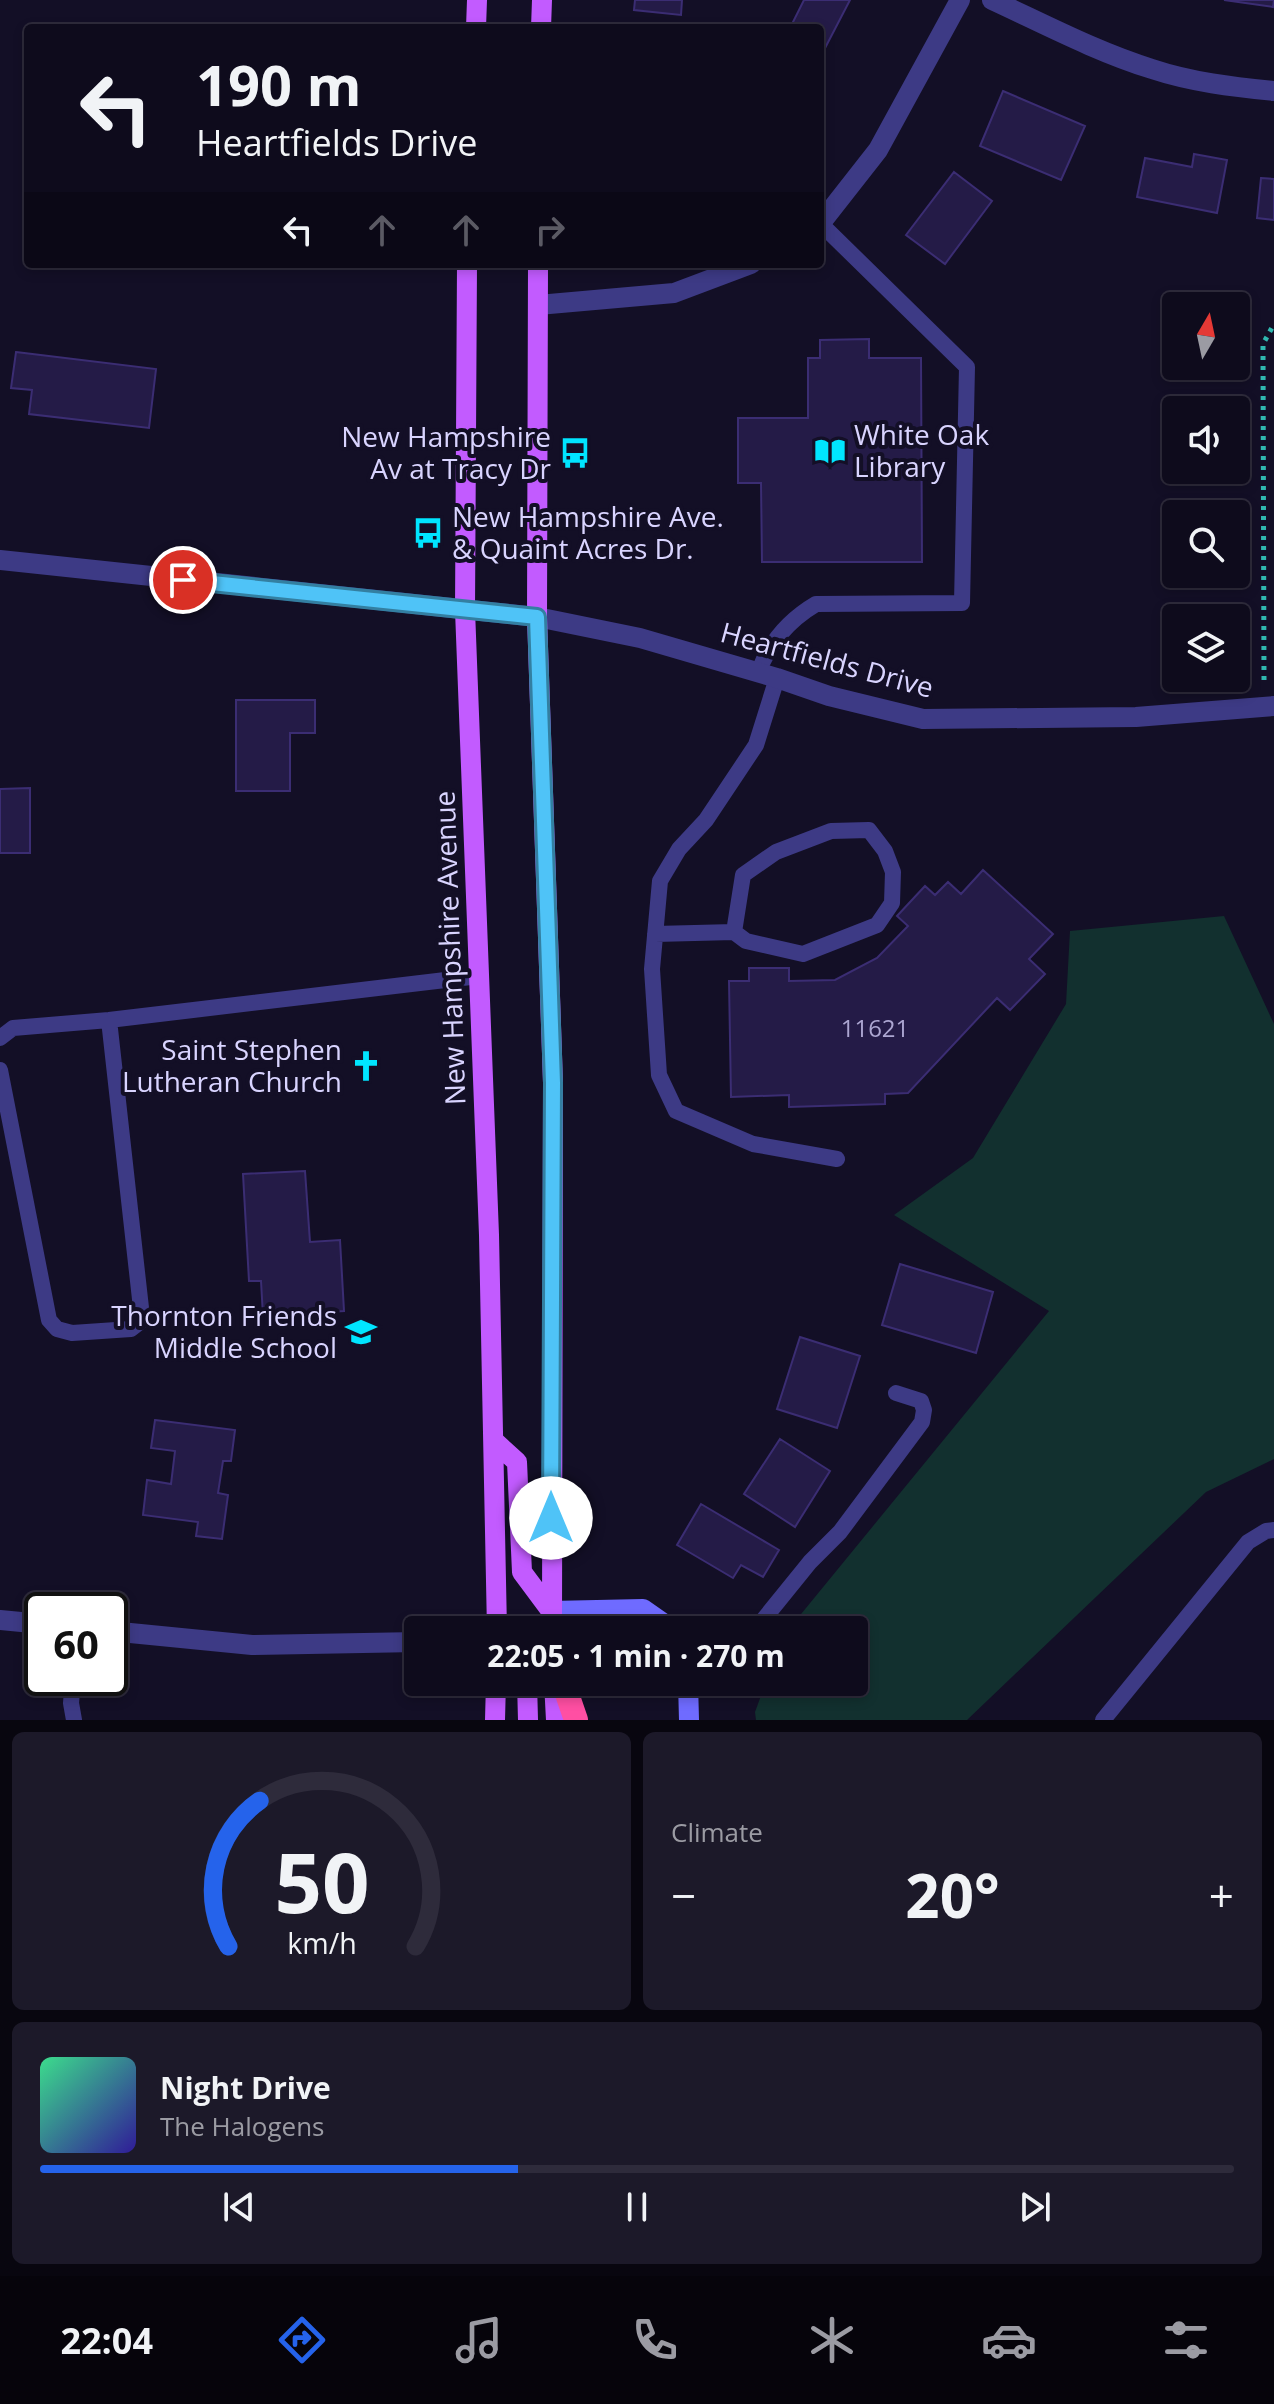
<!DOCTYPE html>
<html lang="en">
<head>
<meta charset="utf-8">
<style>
	:root { --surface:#0e0b1c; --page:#1c1929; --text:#f1f3f6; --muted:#9b9ba3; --line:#2e2b3b; --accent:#2563eb }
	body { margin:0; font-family:"Open Sans",sans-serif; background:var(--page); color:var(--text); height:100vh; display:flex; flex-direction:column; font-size:30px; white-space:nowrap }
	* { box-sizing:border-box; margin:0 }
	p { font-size:26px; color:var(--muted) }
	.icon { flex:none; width:44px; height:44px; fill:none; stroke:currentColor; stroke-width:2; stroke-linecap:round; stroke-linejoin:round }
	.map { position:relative; height:1720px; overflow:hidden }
	.details { display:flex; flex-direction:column; gap:12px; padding:12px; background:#08060f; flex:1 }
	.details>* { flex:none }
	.top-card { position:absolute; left:24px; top:24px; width:800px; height:244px; border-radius:8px; box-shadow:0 4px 12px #0003,0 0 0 2px var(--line); background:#0e0b1c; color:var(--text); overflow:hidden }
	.needle { width:52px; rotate:9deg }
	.controls { position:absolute; left:1162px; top:292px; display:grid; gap:16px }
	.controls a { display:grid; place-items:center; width:88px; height:88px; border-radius:8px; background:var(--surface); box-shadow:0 4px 12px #0003,0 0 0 2px var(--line); font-size:40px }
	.speed { position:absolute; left:24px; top:1592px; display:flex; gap:16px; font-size:40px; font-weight:700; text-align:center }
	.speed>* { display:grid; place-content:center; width:104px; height:104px; border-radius:50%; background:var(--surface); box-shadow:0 4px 12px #0003,0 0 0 2px var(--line); line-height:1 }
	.speed .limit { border:4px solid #111; border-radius:12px; background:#fff; color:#111 }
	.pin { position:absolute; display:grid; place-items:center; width:68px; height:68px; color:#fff; margin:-34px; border:4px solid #fff; border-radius:50%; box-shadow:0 2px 8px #0007 }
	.me { position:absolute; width:88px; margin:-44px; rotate:0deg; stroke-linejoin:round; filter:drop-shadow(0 0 6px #0008) }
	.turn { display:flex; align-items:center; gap:28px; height:168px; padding:0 40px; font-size:36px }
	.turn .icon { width:104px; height:104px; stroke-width:2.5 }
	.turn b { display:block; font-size:56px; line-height:68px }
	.lanes { display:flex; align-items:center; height:76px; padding:0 40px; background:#0003; justify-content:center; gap:40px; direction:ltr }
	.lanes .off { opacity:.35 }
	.big { font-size:60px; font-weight:700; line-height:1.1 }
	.details .card { flex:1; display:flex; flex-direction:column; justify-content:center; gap:12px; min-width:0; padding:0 28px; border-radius:12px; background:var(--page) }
	.details .dial { align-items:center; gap:0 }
	.dial svg { height:208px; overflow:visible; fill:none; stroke:var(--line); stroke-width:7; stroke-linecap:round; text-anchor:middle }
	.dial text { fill:var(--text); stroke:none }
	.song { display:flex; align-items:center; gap:24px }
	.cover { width:96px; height:96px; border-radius:12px; background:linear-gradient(135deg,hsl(150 70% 55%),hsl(250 70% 35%)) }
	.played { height:8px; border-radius:4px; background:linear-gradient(90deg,var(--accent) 40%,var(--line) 40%) }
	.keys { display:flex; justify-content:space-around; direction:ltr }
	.heat { display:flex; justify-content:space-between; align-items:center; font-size:44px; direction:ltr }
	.details .tiles { flex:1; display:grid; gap:12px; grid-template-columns:1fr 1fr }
	.card:last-child { grid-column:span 2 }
	.trip { position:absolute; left:404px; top:1616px; width:464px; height:80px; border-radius:8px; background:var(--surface); box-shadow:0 4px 12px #0003,0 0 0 2px var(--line); font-weight:700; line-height:80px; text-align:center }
	.tab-bar { display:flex; height:128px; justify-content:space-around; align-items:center; background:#06040b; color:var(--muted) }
	.tab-bar .icon { width:56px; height:56px }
	.tab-bar .current { color:var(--accent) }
	.tab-bar b { font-size:36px; color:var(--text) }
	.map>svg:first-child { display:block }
</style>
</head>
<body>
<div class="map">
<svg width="1274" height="1720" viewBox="0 0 1274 1720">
	<rect width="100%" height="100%" fill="#130f26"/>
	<!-- green -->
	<path fill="#12302f" d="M 1224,916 L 1274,1024 L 1274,1459 L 1206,1492 L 967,1720 L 756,1720 L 755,1712 L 766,1682 L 854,1682 L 854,1630 L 788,1630 L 1049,1311 L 894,1215 L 973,1158 L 1066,1004 L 1070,931 Z"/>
	<!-- building -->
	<path fill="#241b47" stroke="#3b2d73" stroke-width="2" d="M 635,0 L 682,0 L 681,15 L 634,10 Z
		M 804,0 L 850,0 L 823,52 L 820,50 L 820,28 L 790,28 Z
		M 1224,0 L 1274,0 L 1273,7 Z
		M 1003,91 L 1085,126 L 1061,180 L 980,146 Z
		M 1194,154 L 1227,160 L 1217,213 L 1137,197 L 1145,158 L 1192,167 Z
		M 954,172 L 992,201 L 945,264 L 906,235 Z
		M 1261,178 L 1274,179 L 1274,220 L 1257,218 Z
		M 869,339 L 869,358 L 921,358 L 922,562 L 762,562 L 761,483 L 738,483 L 738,418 L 808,418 L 808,358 L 820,358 L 820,340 Z
		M 16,352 L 156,369 L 149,428 L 29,414 L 32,390 L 11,388 Z
		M 236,700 L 315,700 L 315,733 L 290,733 L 290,791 L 236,791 Z
		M 30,788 L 30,853 L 0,853 L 0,789 Z
		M 983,870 L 1053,934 L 1029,959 L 1045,974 L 1010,1010 L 997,998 L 908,1093 L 885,1094 L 885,1104 L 789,1107 L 789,1095 L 731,1097 L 729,981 L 749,981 L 749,968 L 789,968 L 789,981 L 835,980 L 877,958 L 908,926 L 897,916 L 925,886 L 935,895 L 948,882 L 961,894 Z
		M 305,1171 L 310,1242 L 340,1240 L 344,1311 L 263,1316 L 261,1281 L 249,1281 L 243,1174 Z
		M 900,1264 L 993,1292 L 976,1353 L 882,1325 Z
		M 800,1337 L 860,1356 L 837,1428 L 777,1409 Z
		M 155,1420 L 235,1430 L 231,1461 L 223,1461 L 218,1493 L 228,1495 L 222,1539 L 196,1536 L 198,1522 L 143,1515 L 147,1480 L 171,1484 L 175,1451 L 151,1448 Z
		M 780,1439 L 830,1471 L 795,1527 L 744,1494 Z
		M 701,1504 L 779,1550 L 763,1577 L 741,1565 L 733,1578 L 677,1545 Z"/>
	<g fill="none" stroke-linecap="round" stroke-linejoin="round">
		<!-- path -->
		<path stroke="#2fb8b0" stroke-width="5" stroke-dasharray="4 6" stroke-linecap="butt" d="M 1264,680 L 1263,344 L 1274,324"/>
		<!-- lane -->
		<path stroke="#3d3a85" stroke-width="16" d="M 758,673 C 769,643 789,620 816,604 L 962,603 L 967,367 L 821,224
			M 777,678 L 756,745 L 706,820 L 679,849 L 660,881 L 652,969 L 659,1075 L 676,1111 L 753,1144 L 837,1159
			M 655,934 L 734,932 L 743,875 L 776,852 L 831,831 L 869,830 L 885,851 L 893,872 L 892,903 L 877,925 L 803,954 L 746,941 L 734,932
			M 0,1038 L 13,1028 L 109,1020 L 479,976
			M 0,1070 L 49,1320 L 57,1329 L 72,1333 L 131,1329 L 140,1322 L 141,1308 L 109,1020
			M 755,1630 L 810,1562 L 840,1532 L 922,1422 L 924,1410 L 921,1401 L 896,1393
			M 73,1678 L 71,1703 L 74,1720
			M 688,1691 L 702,1682
			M 1103,1720 L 1248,1542 L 1266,1531 L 1274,1530"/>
		<!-- street -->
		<path stroke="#3d3a85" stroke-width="20" d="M 992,0 C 1044,24 1097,52 1152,69 C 1191,82 1233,87 1274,91
			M 820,224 L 878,150 L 960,0
			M 538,305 L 674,293 L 751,264
			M 0,560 L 537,617 L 640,638 L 777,678 L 829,696 L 923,719 L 1136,717 L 1274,706
			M 0,1620 L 42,1624
			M 110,1631 L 252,1645 L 418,1642"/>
		<!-- secondary -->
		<path stroke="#6f6bff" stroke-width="20" d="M 551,1611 L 643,1609 L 673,1630
			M 688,1682 L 689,1720"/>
		<!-- primary -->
		<path stroke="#c25bff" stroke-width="20" d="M 476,28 L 477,0
			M 541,28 L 542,0
			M 467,264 L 465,610 L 489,1235 L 497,1630
			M 538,264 L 537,617 L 553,1083 L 552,1630
			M 494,1441 L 517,1462 L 522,1572 L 551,1611
			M 527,1682 L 528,1720
			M 554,1682 L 556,1720
			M 495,1720 L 496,1682"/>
		<!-- highway -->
		<path stroke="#ff4fa3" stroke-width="24" d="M 563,1682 L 576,1720"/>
	</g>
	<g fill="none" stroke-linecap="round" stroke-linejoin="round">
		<defs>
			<path id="route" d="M 183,580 L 537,617 L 553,1083 L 551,1518"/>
		</defs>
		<!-- route casing -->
		<use href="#route" stroke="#337fa1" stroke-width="20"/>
		<!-- route -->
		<use href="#route" stroke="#4fc3f7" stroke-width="14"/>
	</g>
	<!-- icons -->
	<defs>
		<symbol id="library-bare" viewBox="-9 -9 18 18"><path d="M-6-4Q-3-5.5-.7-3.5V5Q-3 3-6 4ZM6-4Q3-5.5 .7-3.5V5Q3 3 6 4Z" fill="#00e5ff" stroke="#130f26" stroke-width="2.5" paint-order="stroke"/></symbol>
		<symbol id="bus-bare" viewBox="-9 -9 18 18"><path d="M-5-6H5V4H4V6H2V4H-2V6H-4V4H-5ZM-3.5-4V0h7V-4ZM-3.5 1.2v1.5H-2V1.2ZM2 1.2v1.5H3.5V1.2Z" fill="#00e5ff" stroke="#130f26" stroke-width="2.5" paint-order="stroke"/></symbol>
		<symbol id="church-bare" viewBox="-9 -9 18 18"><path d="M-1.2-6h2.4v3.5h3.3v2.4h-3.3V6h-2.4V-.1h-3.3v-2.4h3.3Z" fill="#00e5ff" stroke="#130f26" stroke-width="2.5" paint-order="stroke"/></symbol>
		<symbol id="school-bare" viewBox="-9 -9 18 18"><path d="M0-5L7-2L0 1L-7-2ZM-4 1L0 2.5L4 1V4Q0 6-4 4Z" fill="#00e5ff" stroke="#130f26" stroke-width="2.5" paint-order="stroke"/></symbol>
	</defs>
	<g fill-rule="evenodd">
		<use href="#library-bare" x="808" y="429" width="44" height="44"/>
		<use href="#bus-bare" x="553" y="431" width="44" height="44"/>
		<use href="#bus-bare" x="406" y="511" width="44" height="44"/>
		<use href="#church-bare" x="344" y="1044" width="44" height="44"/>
		<use href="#school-bare" x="339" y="1310" width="44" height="44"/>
	</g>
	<g text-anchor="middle" stroke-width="8" stroke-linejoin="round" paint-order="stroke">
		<!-- number labels -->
		<g font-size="24" fill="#aca6d1">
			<text x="875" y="1037">11621</text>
		</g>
		<!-- poi labels -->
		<g font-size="28" fill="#d9d4ff" stroke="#130f26" text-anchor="end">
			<text x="854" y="445" text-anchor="start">White Oak<tspan x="854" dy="32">Library</tspan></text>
			<text x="551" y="447">New Hampshire<tspan x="551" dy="32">Av at Tracy Dr</tspan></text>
			<text x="452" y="527" text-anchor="start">New Hampshire Ave.<tspan x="452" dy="32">&amp; Quaint Acres Dr.</tspan></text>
			<text x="342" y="1060">Saint Stephen<tspan x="342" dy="32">Lutheran Church</tspan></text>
			<text x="337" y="1326">Thornton Friends<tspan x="337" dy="32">Middle School</tspan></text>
		</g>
		<!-- street labels -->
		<g font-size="28" fill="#d9d4ff" stroke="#130f26">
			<text transform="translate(827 660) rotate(15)" y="10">Heartfields Drive</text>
			<text transform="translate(450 948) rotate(-92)" y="10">New Hampshire Avenue</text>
		</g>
	</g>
</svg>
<div class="controls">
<a><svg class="needle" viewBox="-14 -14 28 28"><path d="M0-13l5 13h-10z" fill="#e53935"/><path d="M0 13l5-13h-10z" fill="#9b9ba3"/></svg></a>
<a><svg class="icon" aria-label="sound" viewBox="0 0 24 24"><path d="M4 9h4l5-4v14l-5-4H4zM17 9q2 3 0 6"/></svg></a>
<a><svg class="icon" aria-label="search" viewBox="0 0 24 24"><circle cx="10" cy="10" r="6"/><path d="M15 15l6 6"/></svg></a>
<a><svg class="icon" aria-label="layers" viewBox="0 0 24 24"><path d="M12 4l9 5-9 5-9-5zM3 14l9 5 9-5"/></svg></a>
</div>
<div class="speed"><div class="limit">60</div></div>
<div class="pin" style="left:183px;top:580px;background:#d93025"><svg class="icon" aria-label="arrive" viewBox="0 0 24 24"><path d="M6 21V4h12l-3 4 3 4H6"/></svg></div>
<svg class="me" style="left:551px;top:1518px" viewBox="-20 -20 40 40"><circle r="19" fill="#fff"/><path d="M0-13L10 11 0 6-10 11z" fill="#4fc3f7"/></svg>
<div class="trip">22:05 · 1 min · 270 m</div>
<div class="top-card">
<div class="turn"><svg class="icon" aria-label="left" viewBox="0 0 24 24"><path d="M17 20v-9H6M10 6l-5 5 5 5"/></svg><div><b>190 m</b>Heartfields Drive</div></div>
<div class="lanes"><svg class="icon" aria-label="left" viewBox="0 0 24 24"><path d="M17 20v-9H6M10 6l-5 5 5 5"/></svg><svg class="icon off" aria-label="ahead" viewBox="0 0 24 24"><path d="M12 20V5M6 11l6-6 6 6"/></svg><svg class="icon off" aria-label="ahead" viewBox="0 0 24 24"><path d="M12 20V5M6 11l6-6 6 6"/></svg><svg class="icon off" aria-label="right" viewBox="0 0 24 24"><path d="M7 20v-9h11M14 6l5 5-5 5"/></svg></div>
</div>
</div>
<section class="details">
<div class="tiles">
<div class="card dial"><svg viewBox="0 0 100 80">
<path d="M14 69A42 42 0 1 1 86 69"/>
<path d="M14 69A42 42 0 0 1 26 13" stroke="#2563eb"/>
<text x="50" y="56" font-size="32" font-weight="700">50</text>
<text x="50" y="72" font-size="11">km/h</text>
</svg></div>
<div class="card"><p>Climate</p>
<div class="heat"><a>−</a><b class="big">20°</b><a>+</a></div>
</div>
<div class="card">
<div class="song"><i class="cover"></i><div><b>Night Drive</b><p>The Halogens</p></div></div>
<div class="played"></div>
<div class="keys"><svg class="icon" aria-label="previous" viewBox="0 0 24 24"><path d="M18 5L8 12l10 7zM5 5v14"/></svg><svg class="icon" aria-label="pause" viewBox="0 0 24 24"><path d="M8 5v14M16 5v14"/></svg><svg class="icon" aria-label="next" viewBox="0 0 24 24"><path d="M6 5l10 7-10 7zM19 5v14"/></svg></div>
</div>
</div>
</section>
<nav class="tab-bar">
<b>22:04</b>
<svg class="icon current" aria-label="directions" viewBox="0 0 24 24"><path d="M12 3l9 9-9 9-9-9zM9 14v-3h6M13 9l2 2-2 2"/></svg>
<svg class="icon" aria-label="music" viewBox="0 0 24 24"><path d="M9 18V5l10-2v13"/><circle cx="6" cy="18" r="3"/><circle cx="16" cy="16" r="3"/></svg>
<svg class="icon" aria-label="phone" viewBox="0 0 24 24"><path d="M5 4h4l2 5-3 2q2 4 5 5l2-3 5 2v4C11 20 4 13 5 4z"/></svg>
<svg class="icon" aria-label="climate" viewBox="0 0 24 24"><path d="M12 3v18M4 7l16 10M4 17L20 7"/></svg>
<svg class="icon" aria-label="car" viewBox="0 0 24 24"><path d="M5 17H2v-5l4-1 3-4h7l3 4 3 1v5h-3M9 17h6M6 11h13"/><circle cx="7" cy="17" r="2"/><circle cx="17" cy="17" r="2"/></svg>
<svg class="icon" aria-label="filters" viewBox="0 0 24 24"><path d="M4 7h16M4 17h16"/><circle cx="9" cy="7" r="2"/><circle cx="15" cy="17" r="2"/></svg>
</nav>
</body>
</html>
